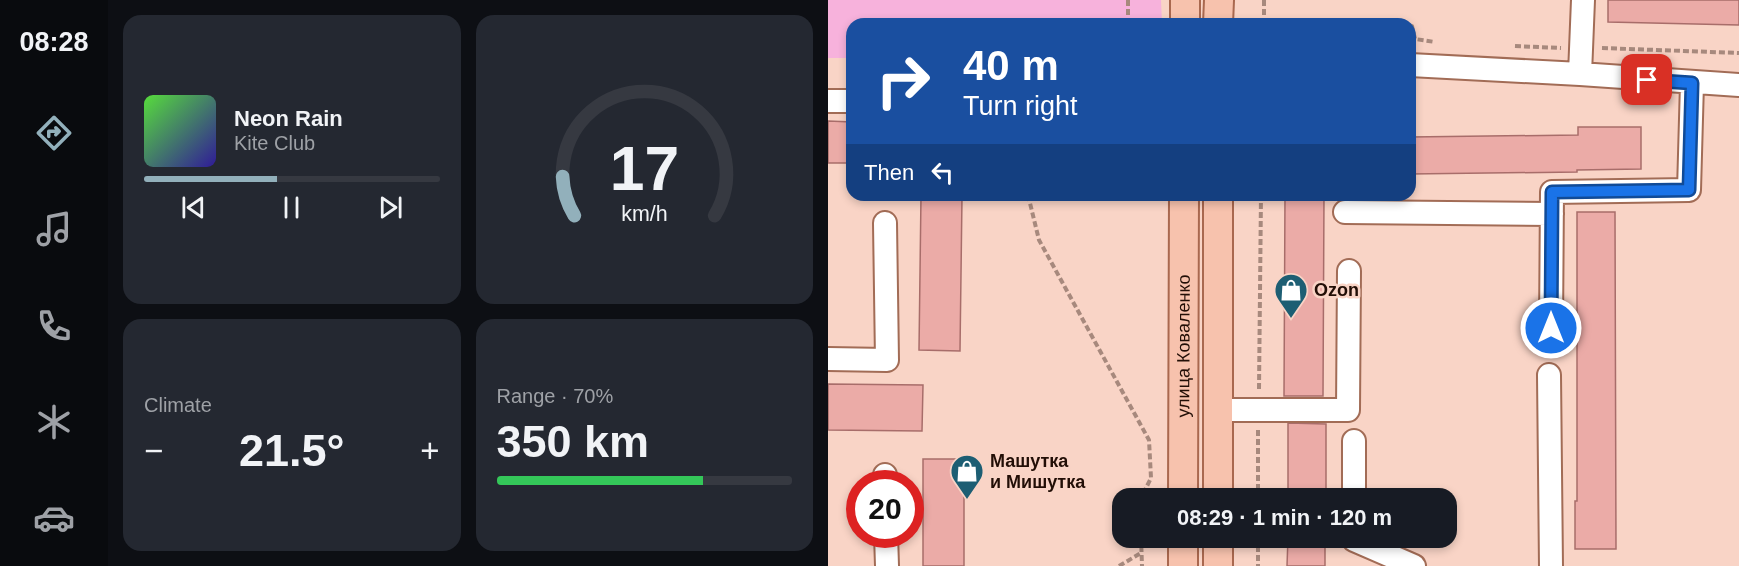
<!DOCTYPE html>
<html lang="en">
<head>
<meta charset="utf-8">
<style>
	:root { --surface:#171b24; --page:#242831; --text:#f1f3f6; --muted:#9ea1a6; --line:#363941; --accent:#92b0bb }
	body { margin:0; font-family:Arial,sans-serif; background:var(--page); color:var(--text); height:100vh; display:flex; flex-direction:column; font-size:22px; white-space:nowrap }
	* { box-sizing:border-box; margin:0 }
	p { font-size:20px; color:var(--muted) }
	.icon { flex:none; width:33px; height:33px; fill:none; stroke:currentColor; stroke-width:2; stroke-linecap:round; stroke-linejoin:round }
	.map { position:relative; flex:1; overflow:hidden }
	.details { display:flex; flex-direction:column; gap:15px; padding:15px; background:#0d0f14; width:720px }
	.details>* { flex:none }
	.banner { position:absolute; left:18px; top:18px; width:570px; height:183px; border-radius:18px; box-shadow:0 3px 9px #0003; background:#1a4fa0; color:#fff; overflow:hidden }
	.speed { position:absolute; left:18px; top:470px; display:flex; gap:12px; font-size:30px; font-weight:700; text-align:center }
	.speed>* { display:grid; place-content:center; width:78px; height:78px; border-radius:50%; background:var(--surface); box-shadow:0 3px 9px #0003; line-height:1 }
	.speed .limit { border:9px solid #d22; background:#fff; color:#111 }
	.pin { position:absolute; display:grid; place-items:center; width:51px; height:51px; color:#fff; margin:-26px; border-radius:12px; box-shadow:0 3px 9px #0006 }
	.me { position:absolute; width:66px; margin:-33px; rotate:0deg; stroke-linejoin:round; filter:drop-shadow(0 0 4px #0008) }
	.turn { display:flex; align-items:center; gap:21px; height:126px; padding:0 18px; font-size:27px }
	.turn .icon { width:78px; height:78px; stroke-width:2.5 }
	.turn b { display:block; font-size:42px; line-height:51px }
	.then { display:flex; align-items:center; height:57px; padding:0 18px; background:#0003; gap:12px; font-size:22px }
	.big { font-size:45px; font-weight:700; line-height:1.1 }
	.details .widget { flex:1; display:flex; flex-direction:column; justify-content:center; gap:9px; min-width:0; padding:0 21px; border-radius:18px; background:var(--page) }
	.details .dial { align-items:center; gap:0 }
	.dial svg { height:156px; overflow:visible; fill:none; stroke:var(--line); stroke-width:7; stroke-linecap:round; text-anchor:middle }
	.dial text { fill:var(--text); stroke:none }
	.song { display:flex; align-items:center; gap:18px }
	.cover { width:72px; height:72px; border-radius:9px; background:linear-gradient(135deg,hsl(110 70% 55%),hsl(250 70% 35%)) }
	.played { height:6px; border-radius:3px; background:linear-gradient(90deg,var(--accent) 45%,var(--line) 45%) }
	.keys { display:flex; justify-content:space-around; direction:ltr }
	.heat { display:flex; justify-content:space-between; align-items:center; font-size:33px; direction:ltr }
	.charge { height:9px; border-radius:4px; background:linear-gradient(90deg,#34c759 70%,var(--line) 0) }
	.details .tiles { flex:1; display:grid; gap:15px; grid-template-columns:repeat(2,1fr) }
	.trip { position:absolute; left:284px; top:488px; width:345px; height:60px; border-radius:18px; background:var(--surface); box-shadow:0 3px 9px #0003; font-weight:700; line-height:60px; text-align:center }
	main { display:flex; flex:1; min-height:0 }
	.tabs { display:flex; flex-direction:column; width:108px; justify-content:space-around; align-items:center; background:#090b0e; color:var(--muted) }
	.tabs .icon { width:42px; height:42px }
	.tabs .selected { color:var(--accent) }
	.tabs b { font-size:27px; color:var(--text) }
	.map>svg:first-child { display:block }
</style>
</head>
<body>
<main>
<nav class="tabs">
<b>08:28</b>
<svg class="icon selected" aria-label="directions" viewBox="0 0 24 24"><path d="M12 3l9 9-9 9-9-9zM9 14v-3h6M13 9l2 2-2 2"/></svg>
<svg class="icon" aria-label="music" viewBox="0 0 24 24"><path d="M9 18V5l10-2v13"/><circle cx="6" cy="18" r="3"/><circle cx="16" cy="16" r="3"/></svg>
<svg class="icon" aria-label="phone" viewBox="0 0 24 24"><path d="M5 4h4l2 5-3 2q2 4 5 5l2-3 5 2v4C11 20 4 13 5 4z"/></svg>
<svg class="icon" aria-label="climate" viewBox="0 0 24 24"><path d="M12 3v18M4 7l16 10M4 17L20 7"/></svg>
<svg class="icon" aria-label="car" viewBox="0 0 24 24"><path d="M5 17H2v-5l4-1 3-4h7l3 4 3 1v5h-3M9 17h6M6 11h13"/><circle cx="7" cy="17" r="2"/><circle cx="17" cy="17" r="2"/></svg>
</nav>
<section class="details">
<div class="tiles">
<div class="widget">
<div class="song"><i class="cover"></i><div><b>Neon Rain</b><p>Kite Club</p></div></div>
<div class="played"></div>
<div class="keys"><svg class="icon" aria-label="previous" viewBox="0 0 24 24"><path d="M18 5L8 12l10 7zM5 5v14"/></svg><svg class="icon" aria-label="pause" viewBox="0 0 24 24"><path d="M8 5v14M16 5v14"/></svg><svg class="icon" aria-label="next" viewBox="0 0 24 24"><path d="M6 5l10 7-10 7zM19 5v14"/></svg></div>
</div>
<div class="widget dial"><svg viewBox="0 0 100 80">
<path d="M14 69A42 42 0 1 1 86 69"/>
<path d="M14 69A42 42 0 0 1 8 49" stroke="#92b0bb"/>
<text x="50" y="56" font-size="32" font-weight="700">17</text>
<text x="50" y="72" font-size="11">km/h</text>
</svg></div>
<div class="widget"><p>Climate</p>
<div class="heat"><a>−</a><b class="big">21.5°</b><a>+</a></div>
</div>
<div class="widget"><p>Range · 70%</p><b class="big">350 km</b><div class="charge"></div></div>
</div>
</section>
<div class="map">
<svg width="911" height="566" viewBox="0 0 911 566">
	<rect width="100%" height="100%" fill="#f9d4c6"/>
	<!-- green -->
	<path fill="#f7b2dc" d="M 0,0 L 333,0 L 334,24 L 24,24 L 24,58 L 0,58 Z"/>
	<!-- building -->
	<path fill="#ebaba7" stroke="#a86d6a" stroke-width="1.5" d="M 780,0 L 911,0 L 911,25 L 780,22 Z
		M 0,121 L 24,122 L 24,163 L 0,163 Z
		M 750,127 L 813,127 L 813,169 L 749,170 L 749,172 L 582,174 L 582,137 L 750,135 Z
		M 457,195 L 496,195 L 495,396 L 456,396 Z
		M 93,196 L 134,197 L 132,351 L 91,350 Z
		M 749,212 L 787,212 L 788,549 L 747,549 L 747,501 L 749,501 Z
		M 0,384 L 95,385 L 94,431 L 0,430 Z
		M 460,423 L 498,424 L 498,498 L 460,498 Z
		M 95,459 L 136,459 L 136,566 L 95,566 Z
		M 460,537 L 497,537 L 497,566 L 459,566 Z"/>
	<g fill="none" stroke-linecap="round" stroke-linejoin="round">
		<defs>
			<path id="minor" d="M 582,65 L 752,74 L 911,85
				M 752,74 L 755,0
				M 0,101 L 24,101
				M 517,212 L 724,214
				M 723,328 L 724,192 L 861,190 L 864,83
				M 0,359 L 59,360 L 57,223
				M 721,375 L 723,566
				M 390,410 L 520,410 L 521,271
				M 526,441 L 526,498
				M 57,475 L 57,483
				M 58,534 L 59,566
				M 526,537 L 526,540 L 586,566"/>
			<g id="major">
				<path d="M 357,24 L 357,0"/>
				<path d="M 390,24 L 391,0"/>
				<path d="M 390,195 L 390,498"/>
				<path id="s1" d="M 355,498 L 356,195"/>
				<path d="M 355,566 L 355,537"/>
				<path d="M 390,566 L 390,537"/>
			</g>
		</defs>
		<!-- minor casing -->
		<use href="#minor" stroke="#a26c56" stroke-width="26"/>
		<!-- major casing -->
		<use href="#major" stroke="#a9684f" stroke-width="32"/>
		<!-- path -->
		<path stroke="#a7897d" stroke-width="4" stroke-dasharray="6 3" stroke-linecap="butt" d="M 436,21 L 534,24
			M 300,24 L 300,0
			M 436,24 L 436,0
			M 582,26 L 584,26 L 587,39 L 607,42
			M 687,46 L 733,48
			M 774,48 L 911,53
			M 200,195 L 211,240 L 321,440 L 323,478 L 313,498
			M 431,389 L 433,195
			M 430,430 L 430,498
			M 313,537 L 314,566
			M 430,537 L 430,566
			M 291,566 L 313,553"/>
		<!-- minor -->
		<use href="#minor" stroke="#fff" stroke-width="22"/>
		<!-- major -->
		<use href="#major" stroke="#f7c2ad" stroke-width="28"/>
	</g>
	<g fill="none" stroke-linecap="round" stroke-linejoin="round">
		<defs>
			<path id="route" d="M 723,328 L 724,192 L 861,190 L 864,83 L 819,80"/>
		</defs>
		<!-- route casing -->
		<use href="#route" stroke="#114b97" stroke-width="15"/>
		<!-- route -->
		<use href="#route" stroke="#1a73e8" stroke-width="10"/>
	</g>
	<!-- icons -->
	<defs>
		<symbol id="shop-pin" viewBox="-11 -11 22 30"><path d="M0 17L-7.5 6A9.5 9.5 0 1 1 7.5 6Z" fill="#1d5e73" stroke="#f9d4c6"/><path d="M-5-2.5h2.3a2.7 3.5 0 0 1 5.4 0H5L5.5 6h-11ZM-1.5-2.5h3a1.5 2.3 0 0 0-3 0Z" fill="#fff"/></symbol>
	</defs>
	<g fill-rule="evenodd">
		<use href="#shop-pin" x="444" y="271" width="38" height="52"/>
		<use href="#shop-pin" x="120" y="452" width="38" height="52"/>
	</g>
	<g text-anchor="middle" stroke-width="5" stroke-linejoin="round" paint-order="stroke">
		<!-- poi labels -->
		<g font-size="18" font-weight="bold" fill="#220e06" stroke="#f9d4c6" text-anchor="start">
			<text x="486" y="296">Ozon</text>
			<text x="162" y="467">Машутка<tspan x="162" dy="21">и Мишутка</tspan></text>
		</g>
		<!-- street labels -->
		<g font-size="18" fill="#220e06" stroke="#f9d4c6">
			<text dy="6" stroke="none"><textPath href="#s1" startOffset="152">улица Коваленко</textPath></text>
		</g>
	</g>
</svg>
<div class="speed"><div class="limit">20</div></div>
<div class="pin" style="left:819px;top:80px;background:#d93025"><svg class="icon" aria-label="arrive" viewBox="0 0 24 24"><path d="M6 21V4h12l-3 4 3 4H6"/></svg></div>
<svg class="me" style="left:723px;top:328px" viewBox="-20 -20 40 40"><circle r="17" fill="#1a73e8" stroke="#fff" stroke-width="3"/><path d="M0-11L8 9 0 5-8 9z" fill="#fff"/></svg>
<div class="trip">08:29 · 1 min · 120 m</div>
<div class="banner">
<div class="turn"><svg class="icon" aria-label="right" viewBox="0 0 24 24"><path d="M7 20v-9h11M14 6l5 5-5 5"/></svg><div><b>40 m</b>Turn right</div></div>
<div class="then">Then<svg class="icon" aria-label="left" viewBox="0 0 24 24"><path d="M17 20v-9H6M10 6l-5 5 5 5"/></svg></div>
</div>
</div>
</main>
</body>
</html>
